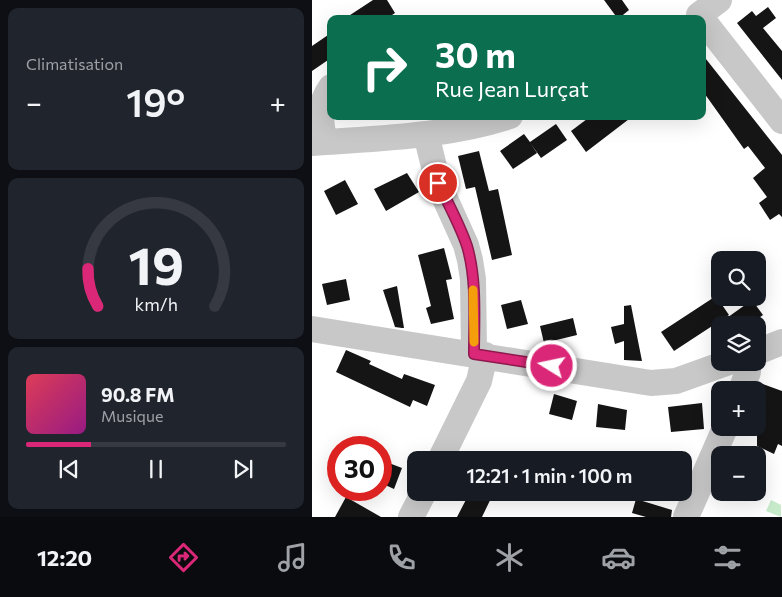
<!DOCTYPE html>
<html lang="fr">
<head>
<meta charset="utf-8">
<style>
	:root { --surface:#171b24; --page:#20242c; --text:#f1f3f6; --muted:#9ea1a6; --line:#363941; --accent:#db2777 }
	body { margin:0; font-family:Commissioner,sans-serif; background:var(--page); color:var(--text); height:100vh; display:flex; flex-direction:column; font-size:19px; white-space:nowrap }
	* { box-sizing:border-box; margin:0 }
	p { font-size:16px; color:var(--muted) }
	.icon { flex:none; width:28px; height:28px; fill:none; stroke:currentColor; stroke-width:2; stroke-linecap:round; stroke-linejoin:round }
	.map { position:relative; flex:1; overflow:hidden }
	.sheet { display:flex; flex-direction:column; gap:8px; padding:8px; background:#0d0f14; width:312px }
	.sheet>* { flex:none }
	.banner { position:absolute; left:15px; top:15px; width:379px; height:105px; border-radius:10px; box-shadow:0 5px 20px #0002; background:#0b6e4f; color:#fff; overflow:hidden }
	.buttons { position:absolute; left:399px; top:251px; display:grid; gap:10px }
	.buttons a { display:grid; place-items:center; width:55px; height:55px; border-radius:10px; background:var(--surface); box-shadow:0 5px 20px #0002; font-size:25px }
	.speed { position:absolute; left:15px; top:436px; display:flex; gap:10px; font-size:25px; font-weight:700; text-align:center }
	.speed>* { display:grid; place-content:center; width:65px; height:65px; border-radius:50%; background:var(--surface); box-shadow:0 5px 20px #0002; line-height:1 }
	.speed .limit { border:8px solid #d22; background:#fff; color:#111 }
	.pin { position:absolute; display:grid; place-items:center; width:42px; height:42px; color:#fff; margin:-21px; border:2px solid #fff; border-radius:50%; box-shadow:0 1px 5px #0007 }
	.me { position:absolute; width:55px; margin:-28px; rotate:280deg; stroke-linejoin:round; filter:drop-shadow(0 0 4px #0008) }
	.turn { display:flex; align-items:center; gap:18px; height:105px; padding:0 25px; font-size:22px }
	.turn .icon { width:65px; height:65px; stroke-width:2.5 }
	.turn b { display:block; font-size:35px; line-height:42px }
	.big { font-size:38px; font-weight:600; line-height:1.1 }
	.sheet .card { flex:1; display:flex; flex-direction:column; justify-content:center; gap:8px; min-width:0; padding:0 18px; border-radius:10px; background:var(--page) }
	.sheet .dial { align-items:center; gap:0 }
	.dial svg { height:130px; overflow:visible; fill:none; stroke:var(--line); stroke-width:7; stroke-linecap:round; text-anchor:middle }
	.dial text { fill:var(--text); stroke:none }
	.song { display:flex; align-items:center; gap:15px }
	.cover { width:60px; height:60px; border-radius:8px; background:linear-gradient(135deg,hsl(350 70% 55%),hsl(310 70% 35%)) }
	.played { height:5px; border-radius:2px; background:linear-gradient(90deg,var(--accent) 25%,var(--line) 25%) }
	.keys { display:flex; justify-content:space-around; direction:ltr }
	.heat { display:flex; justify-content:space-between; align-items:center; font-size:28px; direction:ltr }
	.trip { position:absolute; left:95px; top:451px; width:285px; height:50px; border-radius:10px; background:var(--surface); box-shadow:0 5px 20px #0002; font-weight:600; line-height:50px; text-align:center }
	.tab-bar { display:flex; height:80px; justify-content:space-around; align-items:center; background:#090b0e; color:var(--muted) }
	.tab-bar .icon { width:35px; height:35px }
	.tab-bar .active { color:var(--accent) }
	.tab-bar b { font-size:22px; color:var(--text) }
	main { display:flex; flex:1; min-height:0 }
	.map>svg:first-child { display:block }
</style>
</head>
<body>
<main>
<section class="sheet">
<div class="card"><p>Climatisation</p>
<div class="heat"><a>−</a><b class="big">19°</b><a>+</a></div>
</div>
<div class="card dial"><svg viewBox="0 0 100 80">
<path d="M14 69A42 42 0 1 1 86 69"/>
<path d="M14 69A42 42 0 0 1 8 46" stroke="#db2777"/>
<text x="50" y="56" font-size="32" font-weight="700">19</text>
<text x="50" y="72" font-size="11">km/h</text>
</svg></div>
<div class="card">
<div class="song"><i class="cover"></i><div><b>90.8 FM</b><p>Musique</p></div></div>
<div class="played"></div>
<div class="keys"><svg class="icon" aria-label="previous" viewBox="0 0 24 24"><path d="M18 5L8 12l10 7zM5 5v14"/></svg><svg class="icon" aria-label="pause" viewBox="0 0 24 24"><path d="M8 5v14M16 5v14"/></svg><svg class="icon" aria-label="next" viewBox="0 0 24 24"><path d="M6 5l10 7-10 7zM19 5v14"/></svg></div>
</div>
</section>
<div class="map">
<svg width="470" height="517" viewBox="0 0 470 517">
	<rect width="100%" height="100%" fill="#fff"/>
	<!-- water -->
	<path fill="#c7ebcb" d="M 459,500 L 469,505 L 469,517 L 454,511 Z"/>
	<!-- building -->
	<path fill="#151515" d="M 61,0 L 75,0 L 83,13 L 74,19 L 32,19 Z
		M 292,0 L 310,0 L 317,10 L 306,19 Z
		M 456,7 L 464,18 L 451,28 L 470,51 L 470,80 L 425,23 L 440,11 L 444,16 Z
		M 19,33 L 19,58 L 0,71 L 0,46 Z
		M 390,54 L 470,155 L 470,217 L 467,214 L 458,220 L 447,203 L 455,197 L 441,178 L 453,168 L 436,146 L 432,149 L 390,90 Z
		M 279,116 L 321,116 L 274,152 L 259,131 Z
		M 244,124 L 255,140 L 229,158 L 219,144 L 225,153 L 201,169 L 188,151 L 212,134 L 218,142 Z
		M 167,151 L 177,191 L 186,189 L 200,255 L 180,260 L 163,187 L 154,189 L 146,156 Z
		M 95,173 L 107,192 L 74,211 L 62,189 Z
		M 33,180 L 46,204 L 24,215 L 12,191 Z
		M 132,248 L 140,279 L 134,280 L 142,319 L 119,324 L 114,308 L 119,306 L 106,255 Z
		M 34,279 L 38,300 L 15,305 L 10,284 Z
		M 85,286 L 92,328 L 90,328 L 83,327 L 71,290 Z
		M 404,296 L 417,315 L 362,351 L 349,332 Z
		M 209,300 L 216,324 L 195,329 L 189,305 Z
		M 440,300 L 451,315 L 437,325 L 405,325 Z
		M 319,305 L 326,341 L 330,361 L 312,360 L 312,341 L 303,344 L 299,327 L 312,324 L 312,306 Z
		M 261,318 L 265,335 L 232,343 L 228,326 Z
		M 34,350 L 59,361 L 57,364 L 90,379 L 92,374 L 123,385 L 115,406 L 101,400 L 98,407 L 24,372 Z
		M 448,383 L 470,391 L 470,446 L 466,444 L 462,454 L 445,446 L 445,390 Z
		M 242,394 L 265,401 L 260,420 L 237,414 Z
		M 390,403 L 392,429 L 359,432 L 356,407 Z
		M 286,404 L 315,410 L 313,430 L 284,427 Z
		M 69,460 L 90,468 L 82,489 L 69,483 Z
		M 158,492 L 182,492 L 170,517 L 145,517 Z
		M 34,497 L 69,517 L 23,517 Z
		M 324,499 L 360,510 L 359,517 L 334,517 L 320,513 Z"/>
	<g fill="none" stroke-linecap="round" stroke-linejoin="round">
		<!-- minor -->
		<path stroke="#c8c8c8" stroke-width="26" d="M 390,19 L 470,121
			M 390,19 L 387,15 L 407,0
			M 114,134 L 126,183 L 154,245 L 158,260 L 161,279 L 162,354
			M 13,142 C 8,122 6,105 19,87
			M 0,143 C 66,138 134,137 198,116
			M 0,329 L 339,383 L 364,381 L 417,362
			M 445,352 L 470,342
			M 429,390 L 436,372 L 436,362
			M 128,460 L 167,381 L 173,355
			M 99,517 L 112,492
			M 374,517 L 413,428"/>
	</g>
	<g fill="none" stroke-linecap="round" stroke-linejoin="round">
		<defs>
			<path id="route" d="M 126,183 C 136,203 148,225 155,246 C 165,280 162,318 162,354 L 240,366"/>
		</defs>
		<!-- route casing -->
		<use href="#route" stroke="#8e194d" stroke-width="12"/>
		<!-- route -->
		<use href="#route" stroke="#db2777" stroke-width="9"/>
		<!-- slow -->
		<path stroke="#f59e0b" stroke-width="9" d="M 161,290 L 162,342"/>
	</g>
</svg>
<div class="buttons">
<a><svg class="icon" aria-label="search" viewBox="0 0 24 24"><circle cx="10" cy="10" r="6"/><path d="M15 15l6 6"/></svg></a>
<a><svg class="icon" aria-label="layers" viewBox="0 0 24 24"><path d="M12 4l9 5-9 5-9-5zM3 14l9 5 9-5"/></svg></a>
<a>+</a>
<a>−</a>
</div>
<div class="speed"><div class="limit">30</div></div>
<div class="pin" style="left:126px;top:183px;background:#d93025"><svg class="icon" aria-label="arrive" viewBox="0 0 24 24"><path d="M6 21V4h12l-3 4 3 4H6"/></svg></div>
<svg class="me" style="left:240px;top:366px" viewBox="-20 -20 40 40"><circle r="17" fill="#db2777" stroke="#fff" stroke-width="3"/><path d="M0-11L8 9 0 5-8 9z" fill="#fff"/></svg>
<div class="trip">12:21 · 1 min · 100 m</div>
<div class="banner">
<div class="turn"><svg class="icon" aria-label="right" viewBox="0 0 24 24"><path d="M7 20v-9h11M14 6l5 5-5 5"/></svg><div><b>30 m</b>Rue Jean Lurçat</div></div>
</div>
</div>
</main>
<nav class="tab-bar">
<b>12:20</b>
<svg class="icon active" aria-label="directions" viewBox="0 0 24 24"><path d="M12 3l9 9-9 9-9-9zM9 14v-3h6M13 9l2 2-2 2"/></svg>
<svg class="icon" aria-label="music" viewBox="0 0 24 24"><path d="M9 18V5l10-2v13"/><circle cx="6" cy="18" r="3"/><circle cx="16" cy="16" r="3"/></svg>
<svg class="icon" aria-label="phone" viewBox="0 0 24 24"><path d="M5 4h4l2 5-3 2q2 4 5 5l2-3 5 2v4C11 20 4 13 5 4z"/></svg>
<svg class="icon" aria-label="climate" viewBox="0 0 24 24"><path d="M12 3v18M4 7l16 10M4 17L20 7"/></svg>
<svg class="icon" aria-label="car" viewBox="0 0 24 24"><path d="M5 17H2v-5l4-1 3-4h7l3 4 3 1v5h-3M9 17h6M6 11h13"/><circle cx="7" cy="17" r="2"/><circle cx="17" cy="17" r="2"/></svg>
<svg class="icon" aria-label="filters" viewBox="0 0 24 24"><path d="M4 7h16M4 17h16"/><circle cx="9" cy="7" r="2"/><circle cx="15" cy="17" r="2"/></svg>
</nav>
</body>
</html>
